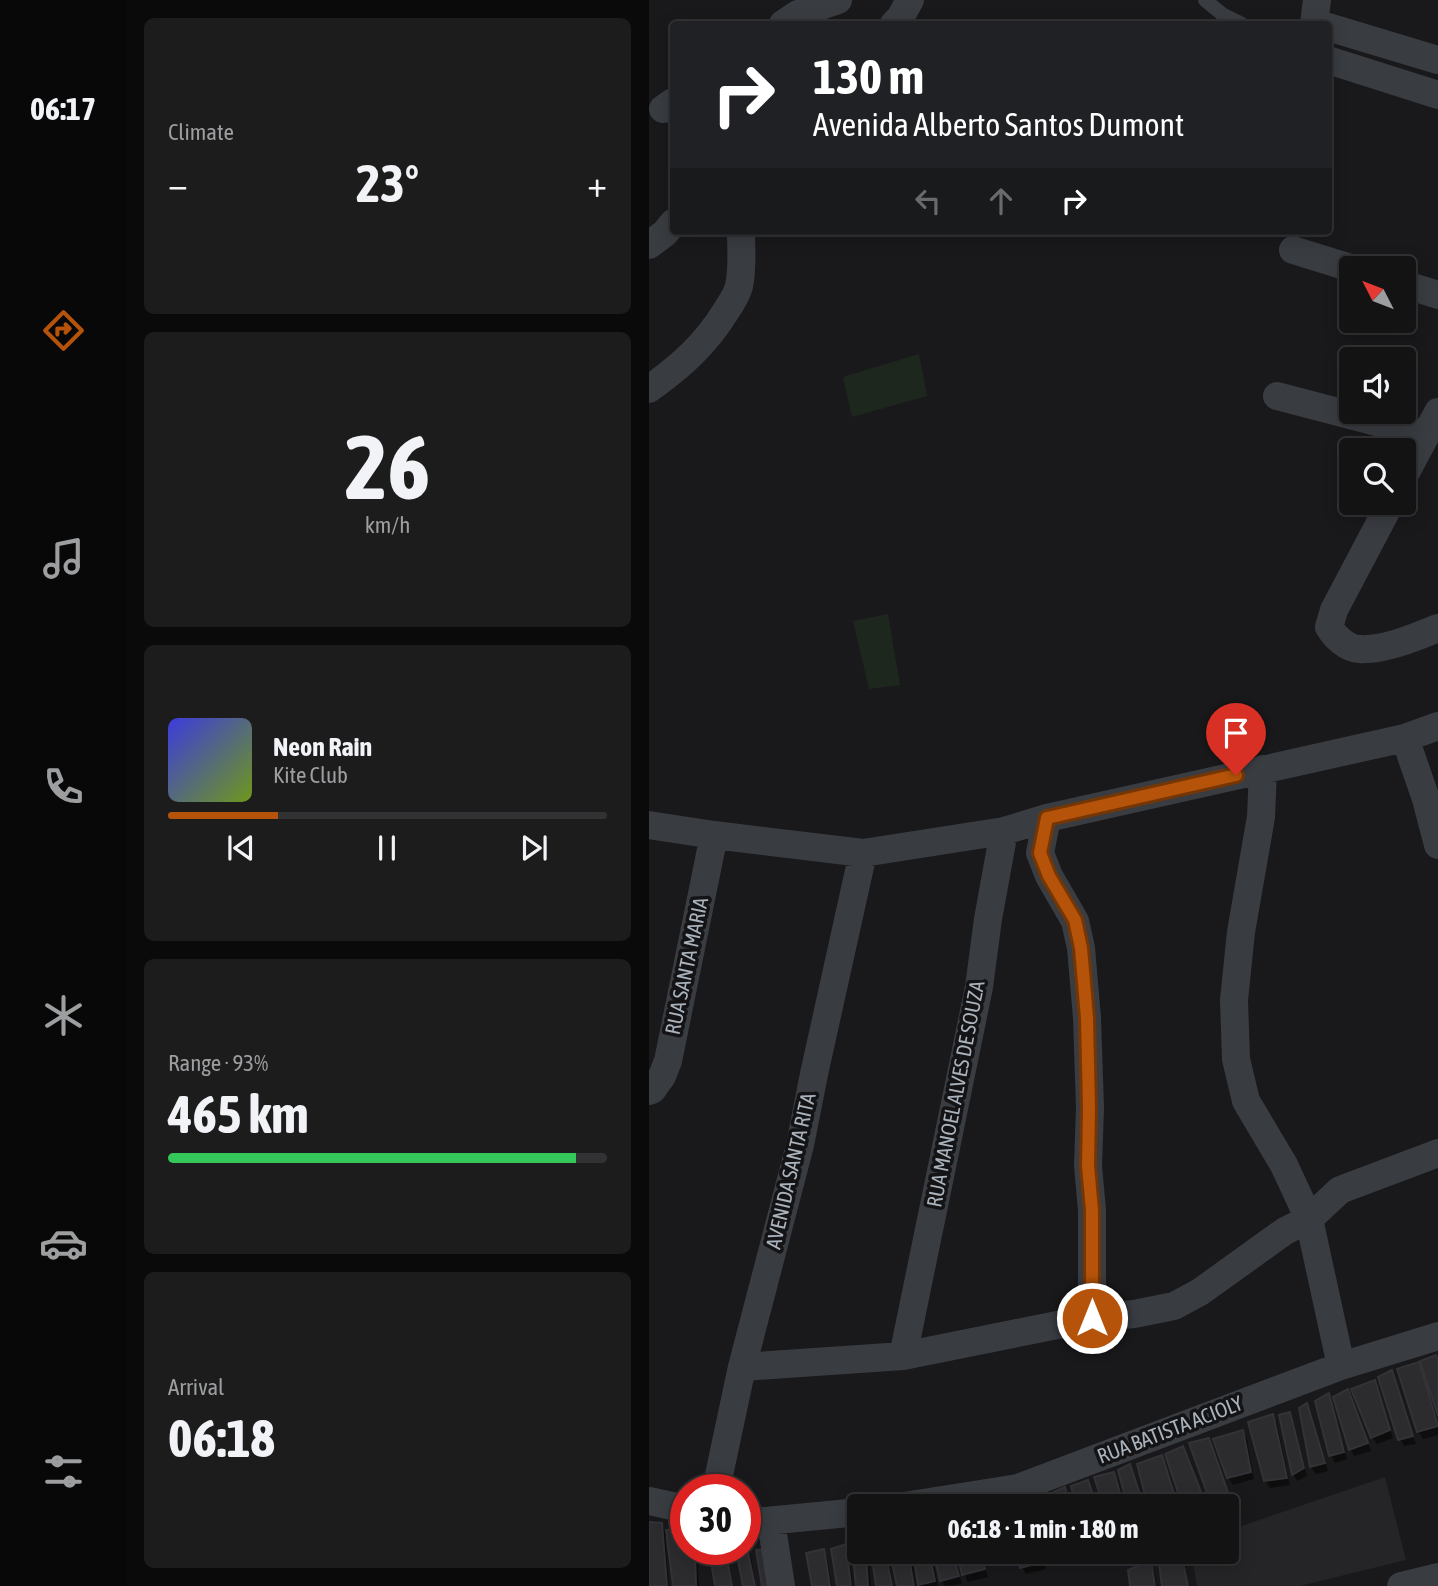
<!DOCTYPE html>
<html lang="en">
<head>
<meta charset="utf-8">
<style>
	:root { --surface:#131314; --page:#1c1c1d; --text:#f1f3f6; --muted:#9d9ea0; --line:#323234; --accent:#b45309 }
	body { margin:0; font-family:"Asap Condensed",sans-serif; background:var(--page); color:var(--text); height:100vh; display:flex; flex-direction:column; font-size:26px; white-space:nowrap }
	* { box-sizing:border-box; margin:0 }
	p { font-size:23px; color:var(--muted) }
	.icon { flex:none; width:38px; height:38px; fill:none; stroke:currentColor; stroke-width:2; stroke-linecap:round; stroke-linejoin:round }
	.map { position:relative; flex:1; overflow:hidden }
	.drawer { display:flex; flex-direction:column; gap:18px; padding:18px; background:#0a0a0b; width:523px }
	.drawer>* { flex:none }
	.hud { position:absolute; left:21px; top:21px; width:662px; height:214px; border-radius:7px; box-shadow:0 4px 18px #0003,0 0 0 2px var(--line); background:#202124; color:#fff; overflow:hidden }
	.needle { width:46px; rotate:312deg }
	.tools { position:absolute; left:690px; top:256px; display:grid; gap:14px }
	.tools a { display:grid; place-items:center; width:77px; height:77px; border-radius:7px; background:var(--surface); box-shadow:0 4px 18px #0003,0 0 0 2px var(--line); font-size:35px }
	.speed { position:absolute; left:21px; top:1474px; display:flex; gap:14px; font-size:35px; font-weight:700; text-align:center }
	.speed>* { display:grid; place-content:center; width:91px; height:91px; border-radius:50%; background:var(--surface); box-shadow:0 4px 18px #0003,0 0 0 2px var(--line); line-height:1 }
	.speed .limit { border:10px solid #d22; background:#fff; color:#111 }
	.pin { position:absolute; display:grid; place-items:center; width:60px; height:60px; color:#fff; margin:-72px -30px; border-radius:50% 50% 50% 0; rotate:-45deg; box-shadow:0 0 7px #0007 }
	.pin .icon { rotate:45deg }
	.me { position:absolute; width:77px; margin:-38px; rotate:0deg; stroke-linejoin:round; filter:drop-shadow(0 0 5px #0008) }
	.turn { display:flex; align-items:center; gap:24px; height:147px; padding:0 28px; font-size:32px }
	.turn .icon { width:91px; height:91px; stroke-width:2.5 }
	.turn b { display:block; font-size:49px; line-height:60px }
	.lanes { display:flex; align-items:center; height:66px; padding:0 28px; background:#0003; justify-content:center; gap:35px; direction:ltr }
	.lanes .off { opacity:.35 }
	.big { font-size:52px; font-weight:700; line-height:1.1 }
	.drawer .widget { flex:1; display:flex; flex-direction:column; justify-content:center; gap:10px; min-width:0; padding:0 24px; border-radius:10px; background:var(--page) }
	.drawer .dial { align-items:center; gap:0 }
	.dial b { font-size:91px; line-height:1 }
	.song { display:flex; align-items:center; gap:21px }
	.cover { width:84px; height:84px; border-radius:10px; background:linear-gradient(135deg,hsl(240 70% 55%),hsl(80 70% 35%)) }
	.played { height:7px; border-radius:4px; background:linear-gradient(90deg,var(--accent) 25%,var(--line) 25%) }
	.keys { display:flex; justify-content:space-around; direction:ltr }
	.heat { display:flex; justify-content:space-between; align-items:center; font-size:38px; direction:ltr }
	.charge { height:10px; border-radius:5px; background:linear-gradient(90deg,#34c759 93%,var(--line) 0) }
	.trip { position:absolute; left:198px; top:1494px; width:392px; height:70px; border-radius:7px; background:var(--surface); box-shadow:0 4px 18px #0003,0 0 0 2px var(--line); font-weight:700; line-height:70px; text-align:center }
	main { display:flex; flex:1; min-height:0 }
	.tabs { display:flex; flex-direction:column; width:126px; justify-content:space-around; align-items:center; background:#080808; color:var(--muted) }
	.tabs .icon { width:49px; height:49px }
	.tabs .on { color:var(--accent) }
	.tabs b { font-size:32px; color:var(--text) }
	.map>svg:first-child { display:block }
</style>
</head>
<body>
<main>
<nav class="tabs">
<b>06:17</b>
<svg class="icon on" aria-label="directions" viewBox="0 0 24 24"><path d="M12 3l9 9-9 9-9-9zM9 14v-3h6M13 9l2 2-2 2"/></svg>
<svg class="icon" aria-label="music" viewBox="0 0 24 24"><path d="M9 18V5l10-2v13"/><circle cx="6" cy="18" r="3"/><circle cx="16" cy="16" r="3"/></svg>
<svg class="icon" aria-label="phone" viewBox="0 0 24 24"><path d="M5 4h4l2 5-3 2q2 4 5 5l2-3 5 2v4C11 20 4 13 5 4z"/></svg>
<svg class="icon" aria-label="climate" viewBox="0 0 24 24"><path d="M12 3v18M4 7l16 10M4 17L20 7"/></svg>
<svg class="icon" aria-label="car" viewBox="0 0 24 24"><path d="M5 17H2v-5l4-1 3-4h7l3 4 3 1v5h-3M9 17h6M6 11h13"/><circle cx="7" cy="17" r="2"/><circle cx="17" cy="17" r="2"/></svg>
<svg class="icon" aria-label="filters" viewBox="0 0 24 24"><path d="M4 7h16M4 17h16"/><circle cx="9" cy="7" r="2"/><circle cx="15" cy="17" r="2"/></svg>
</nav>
<section class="drawer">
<div class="widget"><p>Climate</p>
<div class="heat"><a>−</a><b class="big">23°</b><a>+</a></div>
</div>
<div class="widget dial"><b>26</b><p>km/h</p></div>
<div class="widget">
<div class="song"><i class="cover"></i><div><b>Neon Rain</b><p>Kite Club</p></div></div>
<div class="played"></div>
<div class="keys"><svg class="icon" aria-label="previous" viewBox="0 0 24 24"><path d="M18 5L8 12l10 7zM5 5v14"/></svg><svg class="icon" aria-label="pause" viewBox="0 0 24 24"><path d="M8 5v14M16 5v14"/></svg><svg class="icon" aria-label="next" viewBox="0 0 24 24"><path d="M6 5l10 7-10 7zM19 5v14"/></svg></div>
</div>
<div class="widget"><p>Range · 93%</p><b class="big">465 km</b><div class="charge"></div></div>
<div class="widget"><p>Arrival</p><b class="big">06:18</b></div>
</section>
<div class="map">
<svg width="789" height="1586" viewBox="0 0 789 1586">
	<rect width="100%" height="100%" fill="#19191b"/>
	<!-- built -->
	<path fill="#252528" d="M 736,1477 L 757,1560 L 651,1586 L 548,1586 L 542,1552 L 578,1552 L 578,1531 Z"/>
	<!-- green -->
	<path fill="#1e271e" d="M 270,354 L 278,396 L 203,417 L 194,377 Z
		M 239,614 L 251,685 L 220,689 L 204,621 Z"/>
	<!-- shadow -->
	<path fill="#0007" d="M 769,1364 L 777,1378 L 775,1378 L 789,1424 L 789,1435 L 774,1439 L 769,1431 Z
		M 742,1372 L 746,1379 L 767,1444 L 755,1446 L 751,1439 Z
		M 725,1382 L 729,1389 L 744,1438 L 728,1444 L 723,1437 Z
		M 679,1396 L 683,1403 L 698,1459 L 686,1463 L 682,1455 Z
		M 702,1399 L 722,1451 L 705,1456 L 701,1449 Z
		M 657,1406 L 662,1413 L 679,1471 L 667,1474 L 662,1467 Z
		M 640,1414 L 644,1421 L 658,1476 L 648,1481 L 644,1474 Z
		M 623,1416 L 628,1424 L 641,1485 L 621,1488 L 616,1480 Z
		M 593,1432 L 598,1439 L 605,1479 L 584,1485 L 579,1477 Z
		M 559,1440 L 564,1448 L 585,1511 L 578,1514 L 578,1507 L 565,1507 Z
		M 465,1474 L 469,1481 L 476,1507 L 457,1507 Z
		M 0,1524 L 12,1525 L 18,1536 L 16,1536 L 20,1586 L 0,1586 Z
		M 196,1546 L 200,1554 L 204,1586 L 190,1586 Z
		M 210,1546 L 210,1552 L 219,1552 L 222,1586 L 209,1586 Z
		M 37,1549 L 48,1549 L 50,1586 L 26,1586 Z
		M 62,1549 L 77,1549 L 84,1586 L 68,1586 Z
		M 97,1550 L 102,1557 L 107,1586 L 96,1586 Z
		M 174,1551 L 178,1559 L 183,1586 L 165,1586 Z
		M 223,1552 L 238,1552 L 244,1586 L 229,1586 Z
		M 242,1552 L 261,1552 L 267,1586 L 250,1586 Z
		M 266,1552 L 282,1552 L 289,1586 L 272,1586 Z
		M 286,1552 L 304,1552 L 313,1584 L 296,1586 L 293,1580 Z
		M 309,1552 L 332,1552 L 339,1577 L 319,1582 L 315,1574 Z
		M 342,1552 L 363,1552 L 364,1560 L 347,1566 Z
		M 370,1552 L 395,1552 L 397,1569 L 377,1574 L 373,1567 Z
		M 400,1552 L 432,1552 L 435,1562 L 405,1565 L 401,1557 Z
		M 525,1552 L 532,1552 L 535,1557 L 540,1586 L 515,1586 Z
		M 501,1563 L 505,1570 L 508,1586 L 482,1586 Z"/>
	<!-- building -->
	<path fill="#2c2c2f" stroke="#333337" stroke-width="2" d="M 787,1355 L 789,1360 L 789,1416 L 771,1361 Z
		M 770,1362 L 789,1426 L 768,1432 L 748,1369 Z
		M 743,1370 L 764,1436 L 749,1440 L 729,1377 Z
		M 726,1380 L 741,1430 L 722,1438 L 702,1389 Z
		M 699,1389 L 719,1443 L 700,1450 L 684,1397 Z
		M 680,1393 L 695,1452 L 680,1456 L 666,1401 Z
		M 658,1403 L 676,1463 L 661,1467 L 650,1408 Z
		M 641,1412 L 655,1468 L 643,1475 L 630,1415 Z
		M 624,1414 L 638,1478 L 615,1481 L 599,1422 Z
		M 594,1430 L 602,1472 L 578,1478 L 564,1439 Z
		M 560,1438 L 583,1504 L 573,1507 L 563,1507 L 540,1443 Z
		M 534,1446 L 558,1507 L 534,1507 L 516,1454 Z
		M 513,1455 L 529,1507 L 499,1507 L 488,1464 Z
		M 481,1464 L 495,1507 L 479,1507 L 469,1470 Z
		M 465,1472 L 475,1507 L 455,1507 L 445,1477 Z
		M 439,1480 L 448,1507 L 427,1507 L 422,1486 Z
		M 416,1487 L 421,1507 L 393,1507 L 391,1498 Z
		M 387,1500 L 388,1507 L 360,1507 L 360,1506 Z
		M 0,1522 L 13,1523 L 18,1586 L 0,1586 Z
		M 37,1527 L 37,1549 L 46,1549 L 47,1586 L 24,1586 L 17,1530 Z
		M 197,1544 L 202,1586 L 188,1586 L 182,1549 Z
		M 210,1544 L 210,1552 L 217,1552 L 219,1586 L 207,1586 L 203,1546 Z
		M 96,1548 L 98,1548 L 106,1586 L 94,1586 L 87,1550 Z
		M 60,1549 L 76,1549 L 83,1586 L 66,1586 Z
		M 121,1549 L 125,1586 L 113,1586 L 107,1550 Z
		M 175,1549 L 181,1586 L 163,1586 L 157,1553 Z
		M 222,1552 L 236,1552 L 243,1586 L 227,1586 Z
		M 241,1552 L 259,1552 L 265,1586 L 248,1586 Z
		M 264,1552 L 280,1552 L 286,1581 L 269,1585 Z
		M 284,1552 L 303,1552 L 310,1576 L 291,1581 Z
		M 308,1552 L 331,1552 L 336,1569 L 313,1575 Z
		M 340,1552 L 361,1552 L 341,1559 Z
		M 368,1552 L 393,1552 L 394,1562 L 371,1568 Z
		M 398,1552 L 431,1552 L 432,1555 L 399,1558 Z
		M 520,1552 L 532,1552 L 539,1586 L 513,1586 L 509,1556 Z
		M 502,1561 L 506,1586 L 481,1586 L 479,1570 Z"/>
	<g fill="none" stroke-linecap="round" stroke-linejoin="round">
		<!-- service -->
		<path stroke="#393c41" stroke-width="14" d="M 556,0 L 573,14 L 593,24"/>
		<!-- minor -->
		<path stroke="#393c41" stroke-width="28" d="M 134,24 L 149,14 L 189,0
			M 245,24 L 251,18 L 261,0
			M 665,24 L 668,0
			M 679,27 L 789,60
			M 679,60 L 789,95
			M 14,109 L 24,102
			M 0,245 L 16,233 L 24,223
			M 644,250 L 702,268
			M 754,284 L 789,295
			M 0,389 C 32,366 56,345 77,311 C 82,303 88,295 90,286 C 94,268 92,249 92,231
			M 628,396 L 777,435
			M 754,478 L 789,412
			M 742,502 L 685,610 L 680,627 C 686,637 697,648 710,649 C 734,651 767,637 789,628
			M 756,738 L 777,799 L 789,845
			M 614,769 L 612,817 L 592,932 L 585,1000 L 587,1059 L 597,1101 L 635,1165 L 660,1219 L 692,1366
			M 398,818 L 391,853 L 400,876 L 426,921 L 432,948 L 438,1018 L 441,1108 L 439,1166 L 443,1210 L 443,1318
			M 0,825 L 65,835 L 214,853 L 355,831 L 398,818 L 756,738 L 789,726
			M 0,1091 L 3,1090 L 13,1076 L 19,1061 L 65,835
			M 254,1356 L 330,987 L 339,919 L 355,831
			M 93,1367 L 254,1356 L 443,1318 L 485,1314 L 525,1306 L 551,1292 L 636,1231 L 660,1219 L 691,1190 L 789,1153
			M 67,1489 L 93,1367 L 151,1145 L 165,1074 L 214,853
			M 0,1501 L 37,1509
			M 249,1507 L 369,1488 L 692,1366 L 789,1336
			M 122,1521 L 132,1586
			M 96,1523 L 210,1512
			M 752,1586 L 789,1577"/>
	</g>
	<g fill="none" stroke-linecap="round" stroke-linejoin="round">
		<defs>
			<path id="route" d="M 443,1318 L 443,1210 L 439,1166 L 440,1108 L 438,1018 L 432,948 L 426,920 L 400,876 L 391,853 L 398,818 L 587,775"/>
		</defs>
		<!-- route casing -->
		<use href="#route" stroke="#753606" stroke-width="18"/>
		<!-- route -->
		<use href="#route" stroke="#b45309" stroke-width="12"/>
	</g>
	<g text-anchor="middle" stroke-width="7" stroke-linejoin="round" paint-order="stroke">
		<!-- street labels -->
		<g font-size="21" fill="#aab2bc" stroke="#141416">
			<text transform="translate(38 966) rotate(-78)" y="7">RUA SANTA MARIA</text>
			<text transform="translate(307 1094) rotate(-79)" y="7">RUA MANOEL ALVES DE SOUZA</text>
			<text transform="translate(142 1171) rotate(-77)" y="7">AVENIDA SANTA RITA</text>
			<text transform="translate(521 1430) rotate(-21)" y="7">RUA BATISTA ACIOLY</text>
		</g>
	</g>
</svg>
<div class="tools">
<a><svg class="needle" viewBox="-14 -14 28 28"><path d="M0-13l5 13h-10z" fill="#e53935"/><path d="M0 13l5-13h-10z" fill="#9d9ea0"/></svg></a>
<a><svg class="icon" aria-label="sound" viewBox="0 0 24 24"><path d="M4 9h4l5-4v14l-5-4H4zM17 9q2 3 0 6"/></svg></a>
<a><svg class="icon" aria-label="search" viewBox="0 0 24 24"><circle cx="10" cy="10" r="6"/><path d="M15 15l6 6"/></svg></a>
</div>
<div class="speed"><div class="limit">30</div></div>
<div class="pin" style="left:587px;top:775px;background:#d93025"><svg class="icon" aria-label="arrive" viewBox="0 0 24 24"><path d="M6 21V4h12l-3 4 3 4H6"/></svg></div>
<svg class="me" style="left:443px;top:1318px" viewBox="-20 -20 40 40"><circle r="17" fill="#b45309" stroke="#fff" stroke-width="3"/><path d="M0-11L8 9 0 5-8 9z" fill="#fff"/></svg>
<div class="trip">06:18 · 1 min · 180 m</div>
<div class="hud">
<div class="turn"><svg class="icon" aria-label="right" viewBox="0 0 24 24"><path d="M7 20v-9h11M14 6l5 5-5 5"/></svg><div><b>130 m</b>Avenida Alberto Santos Dumont</div></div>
<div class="lanes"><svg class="icon off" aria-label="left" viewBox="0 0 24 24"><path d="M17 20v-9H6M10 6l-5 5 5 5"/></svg><svg class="icon off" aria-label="ahead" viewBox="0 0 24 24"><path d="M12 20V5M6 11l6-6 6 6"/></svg><svg class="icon" aria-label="right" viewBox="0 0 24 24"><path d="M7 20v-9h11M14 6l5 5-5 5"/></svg></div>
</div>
</div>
</main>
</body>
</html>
